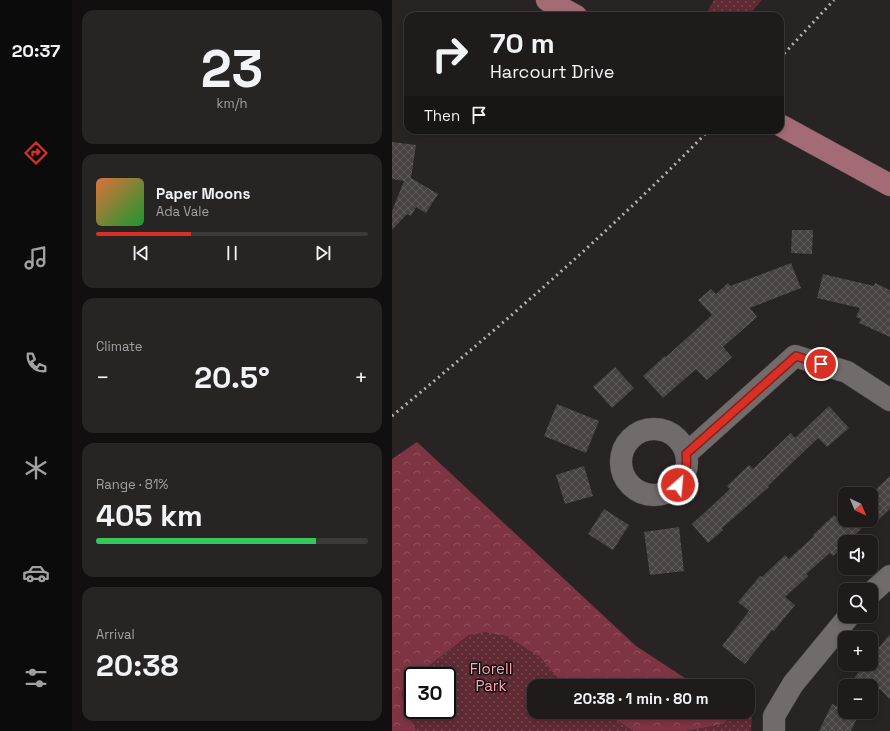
<!DOCTYPE html>
<html lang="en">
<head>
<meta charset="utf-8">
<style>
	:root { --surface:#1f1b1b; --page:#272424; --text:#f1f3f6; --muted:#a1a1a3; --line:#3c393a; --accent:#d93025 }
	body { margin:0; font-family:"Space Grotesk",sans-serif; background:var(--page); color:var(--text); height:100vh; display:flex; flex-direction:column; font-size:15px; white-space:nowrap }
	* { box-sizing:border-box; margin:0 }
	p { font-size:13px; color:var(--muted) }
	.icon { flex:none; width:22px; height:22px; fill:none; stroke:currentColor; stroke-width:2; stroke-linecap:round; stroke-linejoin:round }
	.map { position:relative; flex:1; overflow:hidden }
	.side { display:flex; flex-direction:column; gap:10px; padding:10px; background:#110f0f; width:320px }
	.side>* { flex:none }
	.top-card { position:absolute; left:12px; top:12px; width:380px; height:122px; border-radius:12px; box-shadow:0 2px 6px #0003,0 0 0 1px var(--line); background:#1f1b1b; color:var(--text); overflow:hidden }
	.needle { width:26px; rotate:136deg }
	.controls { position:absolute; left:446px; top:487px; display:grid; gap:8px }
	.controls a { display:grid; place-items:center; width:40px; height:40px; border-radius:8px; background:var(--surface); box-shadow:0 2px 6px #0003,0 0 0 1px var(--line); font-size:20px }
	.speed { position:absolute; left:12px; top:667px; display:flex; gap:8px; font-size:20px; font-weight:700; text-align:center }
	.speed>* { display:grid; place-content:center; width:52px; height:52px; border-radius:50%; background:var(--surface); box-shadow:0 2px 6px #0003,0 0 0 1px var(--line); line-height:1 }
	.speed .limit { border:2px solid #111; border-radius:6px; background:#fff; color:#111 }
	.pin { position:absolute; display:grid; place-items:center; width:34px; height:34px; color:#fff; margin:-17px; border:2px solid #fff; border-radius:50%; box-shadow:0 1px 4px #0007 }
	.me { position:absolute; width:44px; margin:-22px; rotate:27deg; stroke-linejoin:round; filter:drop-shadow(0 0 3px #0008) }
	.turn { display:flex; align-items:center; gap:14px; height:84px; padding:0 20px; font-size:18px }
	.turn .icon { width:52px; height:52px; stroke-width:2.5 }
	.turn b { display:block; font-size:28px; line-height:34px }
	.then { display:flex; align-items:center; height:38px; padding:0 20px; background:#0003; gap:8px; font-size:15px }
	.big { font-size:30px; font-weight:700; line-height:1.1 }
	.side .widget { flex:1; display:flex; flex-direction:column; justify-content:center; gap:6px; min-width:0; padding:0 14px; border-radius:12px; background:var(--page) }
	.side .dial { align-items:center; gap:0 }
	.dial b { font-size:52px; line-height:1 }
	.song { display:flex; align-items:center; gap:12px }
	.cover { width:48px; height:48px; border-radius:6px; background:linear-gradient(135deg,hsl(20 70% 55%),hsl(130 70% 35%)) }
	.played { height:4px; border-radius:2px; background:linear-gradient(90deg,var(--accent) 35%,var(--line) 35%) }
	.keys { display:flex; justify-content:space-around; direction:ltr }
	.heat { display:flex; justify-content:space-between; align-items:center; font-size:22px; direction:ltr }
	.charge { height:6px; border-radius:3px; background:linear-gradient(90deg,#34c759 81%,var(--line) 0) }
	.trip { position:absolute; left:135px; top:679px; width:228px; height:40px; border-radius:12px; background:var(--surface); box-shadow:0 2px 6px #0003,0 0 0 1px var(--line); font-weight:700; line-height:40px; text-align:center }
	main { display:flex; flex:1; min-height:0 }
	.tab-bar { display:flex; flex-direction:column; width:72px; justify-content:space-around; align-items:center; background:#0c0b0b; color:var(--muted) }
	.tab-bar .icon { width:28px; height:28px }
	.tab-bar .current { color:var(--accent) }
	.tab-bar b { font-size:18px; color:var(--text) }
	.map>svg:first-child { display:block }
</style>
</head>
<body>
<main>
<nav class="tab-bar">
<b>20:37</b>
<svg class="icon current" aria-label="directions" viewBox="0 0 24 24"><path d="M12 3l9 9-9 9-9-9zM9 14v-3h6M13 9l2 2-2 2"/></svg>
<svg class="icon" aria-label="music" viewBox="0 0 24 24"><path d="M9 18V5l10-2v13"/><circle cx="6" cy="18" r="3"/><circle cx="16" cy="16" r="3"/></svg>
<svg class="icon" aria-label="phone" viewBox="0 0 24 24"><path d="M5 4h4l2 5-3 2q2 4 5 5l2-3 5 2v4C11 20 4 13 5 4z"/></svg>
<svg class="icon" aria-label="climate" viewBox="0 0 24 24"><path d="M12 3v18M4 7l16 10M4 17L20 7"/></svg>
<svg class="icon" aria-label="car" viewBox="0 0 24 24"><path d="M5 17H2v-5l4-1 3-4h7l3 4 3 1v5h-3M9 17h6M6 11h13"/><circle cx="7" cy="17" r="2"/><circle cx="17" cy="17" r="2"/></svg>
<svg class="icon" aria-label="filters" viewBox="0 0 24 24"><path d="M4 7h16M4 17h16"/><circle cx="9" cy="7" r="2"/><circle cx="15" cy="17" r="2"/></svg>
</nav>
<section class="side">
<div class="widget dial"><b>23</b><p>km/h</p></div>
<div class="widget">
<div class="song"><i class="cover"></i><div><b>Paper Moons</b><p>Ada Vale</p></div></div>
<div class="played"></div>
<div class="keys"><svg class="icon" aria-label="previous" viewBox="0 0 24 24"><path d="M18 5L8 12l10 7zM5 5v14"/></svg><svg class="icon" aria-label="pause" viewBox="0 0 24 24"><path d="M8 5v14M16 5v14"/></svg><svg class="icon" aria-label="next" viewBox="0 0 24 24"><path d="M6 5l10 7-10 7zM19 5v14"/></svg></div>
</div>
<div class="widget"><p>Climate</p>
<div class="heat"><a>−</a><b class="big">20.5°</b><a>+</a></div>
</div>
<div class="widget"><p>Range · 81%</p><b class="big">405 km</b><div class="charge"></div></div>
<div class="widget"><p>Arrival</p><b class="big">20:38</b></div>
</section>
<div class="map">
<svg width="498" height="731" viewBox="0 0 498 731">
	<defs>
		<pattern id="forest-crowns" width="20" height="18" patternUnits="userSpaceOnUse"><rect width="20" height="18" fill="#7e3443"/><path d="M2 6a3 3 0 1 1 6 0M12 15a3 3 0 1 1 6 0" fill="none" stroke="#90515e"/></pattern>
		<pattern id="park-dots" width="8" height="8" patternUnits="userSpaceOnUse"><rect width="8" height="8" fill="#602a35"/><path d="M2 2h.1M6 6h.1" fill="none" stroke="#774952" stroke-width="1.8" stroke-linecap="round"/></pattern>
		<pattern id="building-cross-hatch" width="8" height="8" patternUnits="userSpaceOnUse"><rect width="8" height="8" fill="#484243"/><path d="M0 0l8 8M0 8l8-8" fill="none" stroke="#625d5e"/></pattern>
	</defs>
	<rect width="100%" height="100%" fill="#292424"/>
	<!-- forest -->
	<path fill="url(#forest-crowns)" d="M 25,442 L 244,646 L 305,686 L 172,686 L 148,657 L 77,635 L 24,676 L 21,676 L 21,679 L 10,692 L 12,707 L 23,726 L 24,731 L 0,731 L 0,459 Z
		M 211,712 L 340,712 L 332,724 L 295,731 L 241,731 Z"/>
	<!-- park -->
	<path fill="url(#park-dots)" d="M 322,0 L 370,0 L 356,16 L 318,16 L 314,14 Z
		M 93,632 L 115,636 L 148,657 L 172,686 L 142,686 L 142,712 L 211,712 L 241,731 L 24,731 L 23,726 L 12,707 L 10,692 L 21,679 L 21,710 L 55,710 L 55,676 L 24,676 L 77,635 Z
		M 340,712 L 355,712 L 360,715 L 359,731 L 295,731 L 332,724 Z"/>
	<!-- building -->
	<path fill="url(#building-cross-hatch)" d="M 0,142 L 24,145 L 19,178 L 46,194 L 34,213 L 24,207 L 19,216 L 15,214 L 0,230 L 0,211 L 12,181 L 0,179 Z
		M 400,230 L 421,230 L 420,254 L 399,253 Z
		M 399,263 L 409,288 L 358,308 L 365,317 L 331,347 L 340,357 L 315,380 L 304,369 L 271,398 L 251,376 L 273,356 L 274,357 L 320,315 L 306,300 L 319,289 L 324,294 L 336,283 L 338,286 Z
		M 431,274 L 482,286 L 483,283 L 498,290 L 498,337 L 467,323 L 469,319 L 464,317 L 468,308 L 425,298 Z
		M 223,367 L 242,388 L 220,408 L 201,387 Z
		M 165,404 L 207,421 L 194,453 L 152,436 Z
		M 437,406 L 457,428 L 435,447 L 426,438 L 376,486 L 377,487 L 330,528 L 331,530 L 316,543 L 300,524 L 338,489 L 335,486 L 357,465 L 361,469 L 399,433 L 403,438 Z
		M 192,466 L 201,496 L 173,504 L 164,475 Z
		M 498,476 L 498,509 L 479,527 L 475,523 L 456,542 L 453,542 L 453,545 L 441,556 L 438,553 L 414,574 L 416,576 L 393,597 L 403,605 L 382,631 L 380,630 L 353,664 L 330,646 L 357,611 L 346,602 L 368,576 L 370,577 L 393,555 L 397,559 L 422,536 L 421,535 L 442,515 L 449,522 L 453,519 L 453,520 L 479,520 L 479,494 Z
		M 212,509 L 237,525 L 221,550 L 196,534 Z
		M 287,527 L 292,571 L 258,575 L 252,532 Z
		M 498,634 L 498,699 L 488,689 L 479,700 L 479,686 L 456,686 L 473,664 L 479,664 L 479,657 Z
		M 440,704 L 453,710 L 453,712 L 457,712 L 466,716 L 459,731 L 427,731 Z"/>
	<g fill="none" stroke-linecap="round" stroke-linejoin="round">
		<defs>
			<path id="minor" d="M229 462a33 33 0 1 1 66 0a33 33 0 1 1-66 0Z
				M 294,454 L 403,356 L 455,372 L 498,400
				M 479,593 L 498,576
				M 382,731 L 382,716 L 401,684 L 457,616"/>
			<path id="major" d="M 155,0 L 184,16
				M 388,125 L 498,185"/>
		</defs>
		<!-- minor casing -->
		<use href="#minor" stroke="#454041" stroke-width="23"/>
		<!-- major casing -->
		<use href="#major" stroke="#454041" stroke-width="23"/>
		<!-- minor -->
		<use href="#minor" stroke="#726b6c" stroke-width="22"/>
		<!-- major -->
		<use href="#major" stroke="#a36b75" stroke-width="22"/>
		<!-- rail -->
		<path stroke="#b5b1b1" stroke-width="3" stroke-dasharray="2 4" stroke-linecap="butt" d="M 388,58 L 442,0
			M 0,416 C 110,325 218,232 317,130"/>
	</g>
	<g fill="none" stroke-linecap="round" stroke-linejoin="round">
		<defs>
			<path id="route" d="M 286,485 C 293,475 296,467 294,454 L 404,356 L 429,364"/>
		</defs>
		<!-- route casing -->
		<use href="#route" stroke="#8d1f18" stroke-width="10"/>
		<!-- route -->
		<use href="#route" stroke="#d93025" stroke-width="7"/>
	</g>
	<g text-anchor="middle" stroke-width="3" stroke-linejoin="round" paint-order="stroke">
		<!-- park labels -->
		<g font-size="15" fill="#ffa5b3" stroke="#100e0e">
			<text x="99" y="674">Florell<tspan x="99" dy="17">Park</tspan></text>
		</g>
	</g>
</svg>
<div class="controls">
<a><svg class="needle" viewBox="-14 -14 28 28"><path d="M0-13l5 13h-10z" fill="#e53935"/><path d="M0 13l5-13h-10z" fill="#a1a1a3"/></svg></a>
<a><svg class="icon" aria-label="sound" viewBox="0 0 24 24"><path d="M4 9h4l5-4v14l-5-4H4zM17 9q2 3 0 6"/></svg></a>
<a><svg class="icon" aria-label="search" viewBox="0 0 24 24"><circle cx="10" cy="10" r="6"/><path d="M15 15l6 6"/></svg></a>
<a>+</a>
<a>−</a>
</div>
<div class="speed"><div class="limit">30</div></div>
<div class="pin" style="left:429px;top:364px;background:#d93025"><svg class="icon" aria-label="arrive" viewBox="0 0 24 24"><path d="M6 21V4h12l-3 4 3 4H6"/></svg></div>
<svg class="me" style="left:286px;top:485px" viewBox="-20 -20 40 40"><circle r="17" fill="#d93025" stroke="#fff" stroke-width="3"/><path d="M0-11L8 9 0 5-8 9z" fill="#fff"/></svg>
<div class="trip">20:38 · 1 min · 80 m</div>
<div class="top-card">
<div class="turn"><svg class="icon" aria-label="right" viewBox="0 0 24 24"><path d="M7 20v-9h11M14 6l5 5-5 5"/></svg><div><b>70 m</b>Harcourt Drive</div></div>
<div class="then">Then<svg class="icon" aria-label="arrive" viewBox="0 0 24 24"><path d="M6 21V4h12l-3 4 3 4H6"/></svg></div>
</div>
</div>
</main>
</body>
</html>
